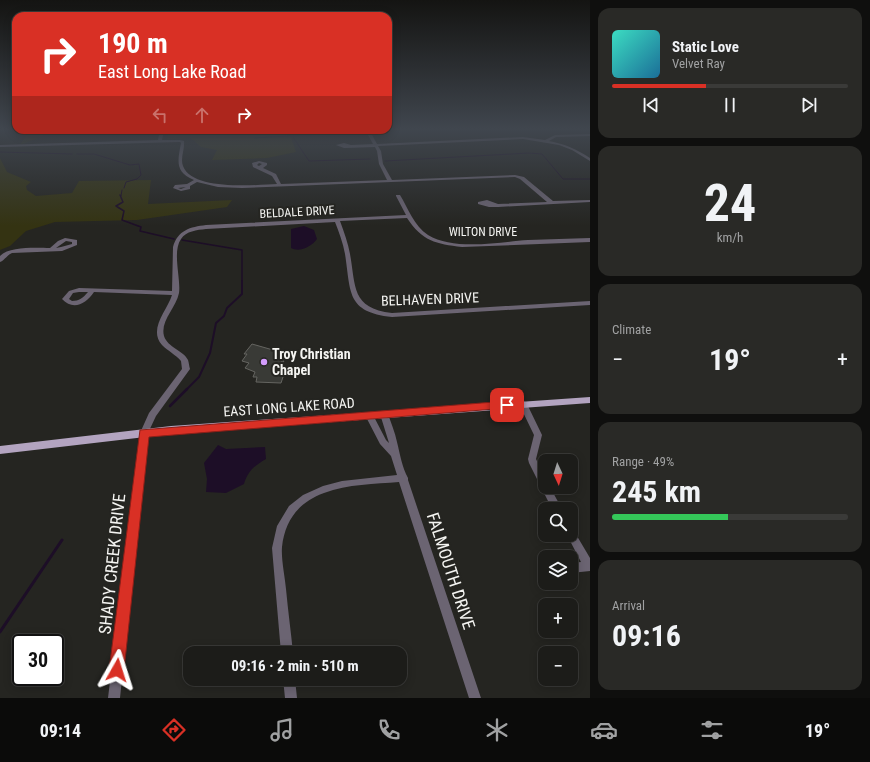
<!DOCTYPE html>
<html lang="en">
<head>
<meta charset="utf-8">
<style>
	:root { --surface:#1c1c19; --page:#292926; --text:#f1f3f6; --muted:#a0a1a2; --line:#3a3a38; --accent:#d93025 }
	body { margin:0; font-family:"Roboto Condensed",sans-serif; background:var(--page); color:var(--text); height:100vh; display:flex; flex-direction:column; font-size:15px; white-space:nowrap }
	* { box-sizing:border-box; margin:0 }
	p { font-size:13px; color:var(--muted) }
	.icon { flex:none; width:22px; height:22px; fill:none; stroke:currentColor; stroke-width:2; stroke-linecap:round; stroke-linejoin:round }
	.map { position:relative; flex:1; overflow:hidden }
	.details { display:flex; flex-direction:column; gap:8px; padding:8px; background:#0f0f0e; width:280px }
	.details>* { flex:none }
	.hud { position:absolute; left:12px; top:12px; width:380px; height:122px; border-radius:12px; box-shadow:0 2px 10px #0003,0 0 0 1px var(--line); background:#d93025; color:#fff; overflow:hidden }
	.needle { width:26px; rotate:176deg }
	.buttons { position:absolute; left:538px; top:454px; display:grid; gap:8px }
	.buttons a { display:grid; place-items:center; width:40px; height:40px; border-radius:8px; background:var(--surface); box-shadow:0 2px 10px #0003,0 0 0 1px var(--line); font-size:20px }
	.speed { position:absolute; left:12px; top:634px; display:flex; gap:8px; font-size:20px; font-weight:700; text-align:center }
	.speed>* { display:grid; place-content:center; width:52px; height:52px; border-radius:50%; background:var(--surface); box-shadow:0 2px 10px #0003,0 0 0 1px var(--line); line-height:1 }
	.speed .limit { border:2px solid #111; border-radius:6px; background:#fff; color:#111 }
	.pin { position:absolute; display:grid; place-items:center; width:34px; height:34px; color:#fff; margin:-17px; border-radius:8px; box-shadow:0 2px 6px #0006 }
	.me { position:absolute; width:44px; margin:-22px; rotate:6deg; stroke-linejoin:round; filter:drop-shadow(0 0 3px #0008) }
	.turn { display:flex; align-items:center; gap:14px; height:84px; padding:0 20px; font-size:18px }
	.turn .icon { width:52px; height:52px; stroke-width:2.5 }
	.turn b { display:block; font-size:28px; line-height:34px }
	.lanes { display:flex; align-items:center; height:38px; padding:0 20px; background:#0003; justify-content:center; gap:20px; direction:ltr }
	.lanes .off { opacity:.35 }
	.big { font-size:30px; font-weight:700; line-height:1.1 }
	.details .widget { flex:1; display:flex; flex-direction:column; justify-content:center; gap:6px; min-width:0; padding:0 14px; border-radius:12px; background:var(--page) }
	.details .dial { align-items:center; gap:0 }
	.dial b { font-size:52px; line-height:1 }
	.song { display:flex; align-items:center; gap:12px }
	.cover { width:48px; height:48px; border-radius:6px; background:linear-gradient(135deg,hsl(170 70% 55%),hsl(200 70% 35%)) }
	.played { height:4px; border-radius:2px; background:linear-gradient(90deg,var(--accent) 40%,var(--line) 40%) }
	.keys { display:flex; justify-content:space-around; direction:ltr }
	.heat { display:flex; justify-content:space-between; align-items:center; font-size:22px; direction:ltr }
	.charge { height:6px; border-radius:3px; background:linear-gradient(90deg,#34c759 49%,var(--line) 0) }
	.trip { position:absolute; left:183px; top:646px; width:224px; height:40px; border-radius:12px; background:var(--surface); box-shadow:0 2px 10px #0003,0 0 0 1px var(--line); font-weight:700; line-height:40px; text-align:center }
	.menu { display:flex; height:64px; justify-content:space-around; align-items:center; background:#0b0b0a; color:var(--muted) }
	.menu .icon { width:28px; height:28px }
	.menu .on { color:var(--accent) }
	.menu b { font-size:18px; color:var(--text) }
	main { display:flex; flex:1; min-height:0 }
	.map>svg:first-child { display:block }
</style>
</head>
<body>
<main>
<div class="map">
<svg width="590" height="698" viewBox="0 0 590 698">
	<rect width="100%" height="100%" fill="#252521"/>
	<!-- green -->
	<path fill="#343312" d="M 388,128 L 487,128 L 373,132 L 375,130 L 388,130 Z
		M 30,130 L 48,130 L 43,136 L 20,145 Z
		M 169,130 L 365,130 L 359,133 L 290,135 L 296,152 L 267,158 L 212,160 L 217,150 L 201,147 L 191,138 L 167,139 Z
		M 0,158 L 7,172 L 31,182 L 26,186 L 27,190 L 36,196 L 72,193 L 79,181 L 151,180 L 148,204 L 232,200 L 227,207 L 137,220 L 55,222 L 26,231 L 10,246 L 0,250 Z"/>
	<!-- water -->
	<path fill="#1d0e27" d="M 304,226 L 314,230 L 317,239 C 312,246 300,253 291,248 L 291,229 Z
		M 218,445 L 226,449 L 265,447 L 266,459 C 254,466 248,471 244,484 L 226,493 L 206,492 L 207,479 L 204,463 Z"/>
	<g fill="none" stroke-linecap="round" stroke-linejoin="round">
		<!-- stream-far4 -->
		<path stroke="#1d0e27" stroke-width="1" d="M 293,137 L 309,161 L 370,159
			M 254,138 L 323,134 L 324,130
			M 0,152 L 72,154
			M 77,154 L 94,154 L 130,165 L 139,164 L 141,175 L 137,179 L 126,182 L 124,188
			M 385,161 L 529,153 L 542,154 L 563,179 L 590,179
			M 121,196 L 122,190"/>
		<!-- stream-far3 -->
		<path stroke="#1d0e27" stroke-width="1.5" d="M 120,195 L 123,202 L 116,206 L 124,211 L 122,220 L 141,227 L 140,231 L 174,239
			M 182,240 L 242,250 L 242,282"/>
		<!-- stream-far2 -->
		<path stroke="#1d0e27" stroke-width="2" d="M 186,390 L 199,377 L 210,353 L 216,323 L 224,316 L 227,308 L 242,294 L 242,281"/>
		<!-- stream-far1 -->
		<path stroke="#1d0e27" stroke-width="2.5" d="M 170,406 L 187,389"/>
		<!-- stream -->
		<path stroke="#1d0e27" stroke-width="3" d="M 0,632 L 62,540"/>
	</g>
	<!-- building -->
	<path fill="#393a36" stroke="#656561" d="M 252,344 L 287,354 L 281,361 L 284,361 L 278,369 L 283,371 L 281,373 L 284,374 L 281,383 L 256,382 L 257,377 L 253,377 L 255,372 L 245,368 L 249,363 L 242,361 L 247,354 L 244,354 Z"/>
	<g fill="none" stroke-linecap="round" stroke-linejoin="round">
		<!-- minor -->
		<path fill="#6b6472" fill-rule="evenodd" d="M 160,130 L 164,130 L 162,140 L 180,140 L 184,141 C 185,149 180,158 183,166 C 192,191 255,185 277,184 L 272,176 L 253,167 L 252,163 L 259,161 L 267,163 L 267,165 L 263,168 L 276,174 L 281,184 L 387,180 L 379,164 L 377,151 L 375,147 L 344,148 L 336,145 L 344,143 L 351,145 L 373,144 L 367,133 L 369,132 L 371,133 L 377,144 L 523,137 L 545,140 L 555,135 L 590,134 L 590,136 L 556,137 L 549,141 C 565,144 576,149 590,158 L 590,161 L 572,150 L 559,145 L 523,139 L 378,146 L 381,151 L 383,164 L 392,180 L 515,175 L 524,177 L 553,201 L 590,200 L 590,202 L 498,207 L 489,207 L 478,204 L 478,202 L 487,200 L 498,204 L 547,202 L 520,179 L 515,177 L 242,188 L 218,187 L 197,182 L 190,186 L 190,189 L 181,191 L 173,188 L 175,185 L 187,184 L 194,180 C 174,172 178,160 181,143 L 180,142 L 0,147 L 0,145 L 158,140 ZM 259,163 L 262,164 L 259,166 L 257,165 ZM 186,187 L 181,189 L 178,188 Z
			M 396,195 L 400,195 C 408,208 414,226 428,235 C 454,251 499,242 528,240 C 549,239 569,239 590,238 L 590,242 L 462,247 C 436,244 422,241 407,218 L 340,221 C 344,232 348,243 350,254 C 356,287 351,308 392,313 L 590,301 L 590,305 L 392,317 C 346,312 351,292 345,254 C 343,243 339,232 335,222 L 206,229 C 197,230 186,231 181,239 C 172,252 181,278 179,293 C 176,308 160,321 164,336 C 168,348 183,350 188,360 C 189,363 189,366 190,369 L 156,416 L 148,433 L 120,698 L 108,698 L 140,433 L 149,413 L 182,369 L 181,361 C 176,355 168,351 162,345 C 148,329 167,311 172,295 L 94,292 C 86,304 73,311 62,299 L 69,291 L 79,288 L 172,291 L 173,247 C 178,230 190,227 206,225 L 406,215 L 396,196 ZM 79,292 L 88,292 C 83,298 79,301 72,301 L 69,299 L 73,293 Z
			M 65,238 L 77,240 L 77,245 L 62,251 L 12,253 C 7,255 4,261 0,262 L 0,256 C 10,246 36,248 50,248 L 58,241 ZM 66,241 L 72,242 L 72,244 L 61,247 L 56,248 Z
			M 523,401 L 526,402 L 527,404 L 542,435 L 536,459 L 545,478 L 545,487 L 550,487 L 562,509 L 552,509 L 529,463 L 528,459 L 534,435 L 519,404 L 520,402 Z
			M 384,411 L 387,412 L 388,414 C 391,423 395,432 397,442 C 400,454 402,467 408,478 L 408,480 L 481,698 L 469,698 L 399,482 C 375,484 348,484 324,493 C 299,502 285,520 282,547 C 281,559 285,577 286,589 C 288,611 291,632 293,653 L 281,653 L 272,548 L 277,526 L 289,506 L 303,495 L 323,486 L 342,481 L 397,475 L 391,456 L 380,444 L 365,415 L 366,413 L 372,413 L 386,440 L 389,443 L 380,414 L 381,412 Z
			M 571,530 L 574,531 L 590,558 L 590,571 L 571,573 L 571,563 L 581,562 L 567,535 L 571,535 Z
			M 283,679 L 295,679 L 297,698 L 285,698 Z"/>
		<!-- major -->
		<path fill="#b3a4c0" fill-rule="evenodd" d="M 590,397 L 590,403 L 171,434 L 0,454 L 0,446 L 171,426 Z"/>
	</g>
	<!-- sky -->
	<linearGradient id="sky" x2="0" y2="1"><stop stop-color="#141412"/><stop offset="0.57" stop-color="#40464e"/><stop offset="1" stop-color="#40464e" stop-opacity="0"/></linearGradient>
	<rect width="590" height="226" fill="url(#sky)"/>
	<!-- route -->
	<path fill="#d93025" stroke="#8d1f18" d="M 507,401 L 512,405 L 507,408 L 149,437 L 124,670 L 122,676 L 117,678 L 111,676 L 109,670 L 140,430 Z"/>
	<!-- markers -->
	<circle fill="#d39cfc" stroke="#252521" stroke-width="1.5" cx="264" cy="362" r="4"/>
	<g text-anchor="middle" stroke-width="4" stroke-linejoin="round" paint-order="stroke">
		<!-- far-street labels -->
		<g font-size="12" fill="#f5f5f2" stroke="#252521">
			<text transform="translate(297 212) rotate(-3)" y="4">BELDALE DRIVE</text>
			<text x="483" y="236">WILTON DRIVE</text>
		</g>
		<!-- street labels -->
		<g font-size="14" fill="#f5f5f2" stroke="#252521">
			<text transform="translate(430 299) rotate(-2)" y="5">BELHAVEN DRIVE</text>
			<text transform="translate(289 407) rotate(-4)" y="5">EAST LONG LAKE ROAD</text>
		</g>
		<!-- poi labels -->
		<g font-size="14" font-weight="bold" fill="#f5f5f2" stroke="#252521" text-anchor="start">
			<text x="272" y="359">Troy Christian<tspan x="272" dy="16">Chapel</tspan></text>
		</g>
		<!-- near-street labels -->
		<g font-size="17" fill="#f5f5f2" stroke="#252521">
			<text transform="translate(112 564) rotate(-84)" y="6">SHADY CREEK DRIVE</text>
			<text transform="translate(451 571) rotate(72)" y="6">FALMOUTH DRIVE</text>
		</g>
	</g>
</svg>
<div class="buttons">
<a><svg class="needle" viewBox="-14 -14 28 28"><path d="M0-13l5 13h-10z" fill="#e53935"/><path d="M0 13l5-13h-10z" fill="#a0a1a2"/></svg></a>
<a><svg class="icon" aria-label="search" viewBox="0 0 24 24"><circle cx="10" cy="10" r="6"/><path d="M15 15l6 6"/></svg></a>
<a><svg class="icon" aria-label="layers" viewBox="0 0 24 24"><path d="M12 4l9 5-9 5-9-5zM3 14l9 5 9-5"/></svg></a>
<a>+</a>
<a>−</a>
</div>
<div class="speed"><div class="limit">30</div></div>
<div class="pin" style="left:507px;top:405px;background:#d93025"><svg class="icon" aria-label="arrive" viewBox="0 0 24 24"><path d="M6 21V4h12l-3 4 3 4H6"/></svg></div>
<svg class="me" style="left:117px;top:670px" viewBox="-20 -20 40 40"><path d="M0-17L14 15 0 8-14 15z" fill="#d93025" stroke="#fff" stroke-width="4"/></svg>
<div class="trip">09:16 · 2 min · 510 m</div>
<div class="hud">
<div class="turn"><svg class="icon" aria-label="right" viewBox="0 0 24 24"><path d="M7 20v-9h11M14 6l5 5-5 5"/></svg><div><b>190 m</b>East Long Lake Road</div></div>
<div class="lanes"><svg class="icon off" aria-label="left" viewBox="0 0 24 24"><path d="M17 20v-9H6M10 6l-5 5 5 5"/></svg><svg class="icon off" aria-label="ahead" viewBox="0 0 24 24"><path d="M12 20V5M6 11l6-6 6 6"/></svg><svg class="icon" aria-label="right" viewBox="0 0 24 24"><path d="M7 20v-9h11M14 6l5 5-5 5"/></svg></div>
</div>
</div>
<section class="details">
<div class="widget">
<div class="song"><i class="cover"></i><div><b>Static Love</b><p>Velvet Ray</p></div></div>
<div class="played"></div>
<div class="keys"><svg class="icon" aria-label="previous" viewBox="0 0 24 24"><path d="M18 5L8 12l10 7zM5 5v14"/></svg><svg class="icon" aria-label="pause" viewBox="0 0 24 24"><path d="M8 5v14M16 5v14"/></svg><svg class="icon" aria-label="next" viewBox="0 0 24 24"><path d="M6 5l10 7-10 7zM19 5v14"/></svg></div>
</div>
<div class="widget dial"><b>24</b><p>km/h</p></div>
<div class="widget"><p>Climate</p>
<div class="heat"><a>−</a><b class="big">19°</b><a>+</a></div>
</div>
<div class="widget"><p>Range · 49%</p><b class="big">245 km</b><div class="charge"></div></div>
<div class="widget"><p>Arrival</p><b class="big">09:16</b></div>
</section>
</main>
<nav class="menu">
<b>09:14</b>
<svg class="icon on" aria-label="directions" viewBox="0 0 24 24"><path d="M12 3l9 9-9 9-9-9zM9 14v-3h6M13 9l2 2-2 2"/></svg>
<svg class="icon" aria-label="music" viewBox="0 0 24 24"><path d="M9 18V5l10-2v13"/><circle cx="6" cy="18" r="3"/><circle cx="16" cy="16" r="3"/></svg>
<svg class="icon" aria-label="phone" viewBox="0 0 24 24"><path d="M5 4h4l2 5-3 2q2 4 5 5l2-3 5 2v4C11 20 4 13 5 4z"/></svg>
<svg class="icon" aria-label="climate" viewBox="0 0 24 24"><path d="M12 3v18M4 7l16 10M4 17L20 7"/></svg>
<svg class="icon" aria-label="car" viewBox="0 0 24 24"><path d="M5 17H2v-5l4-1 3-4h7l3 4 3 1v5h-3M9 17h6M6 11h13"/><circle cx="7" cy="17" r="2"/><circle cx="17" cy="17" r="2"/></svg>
<svg class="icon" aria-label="filters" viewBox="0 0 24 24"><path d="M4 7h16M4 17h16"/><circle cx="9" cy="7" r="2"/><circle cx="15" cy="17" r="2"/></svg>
<b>19°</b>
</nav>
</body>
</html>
